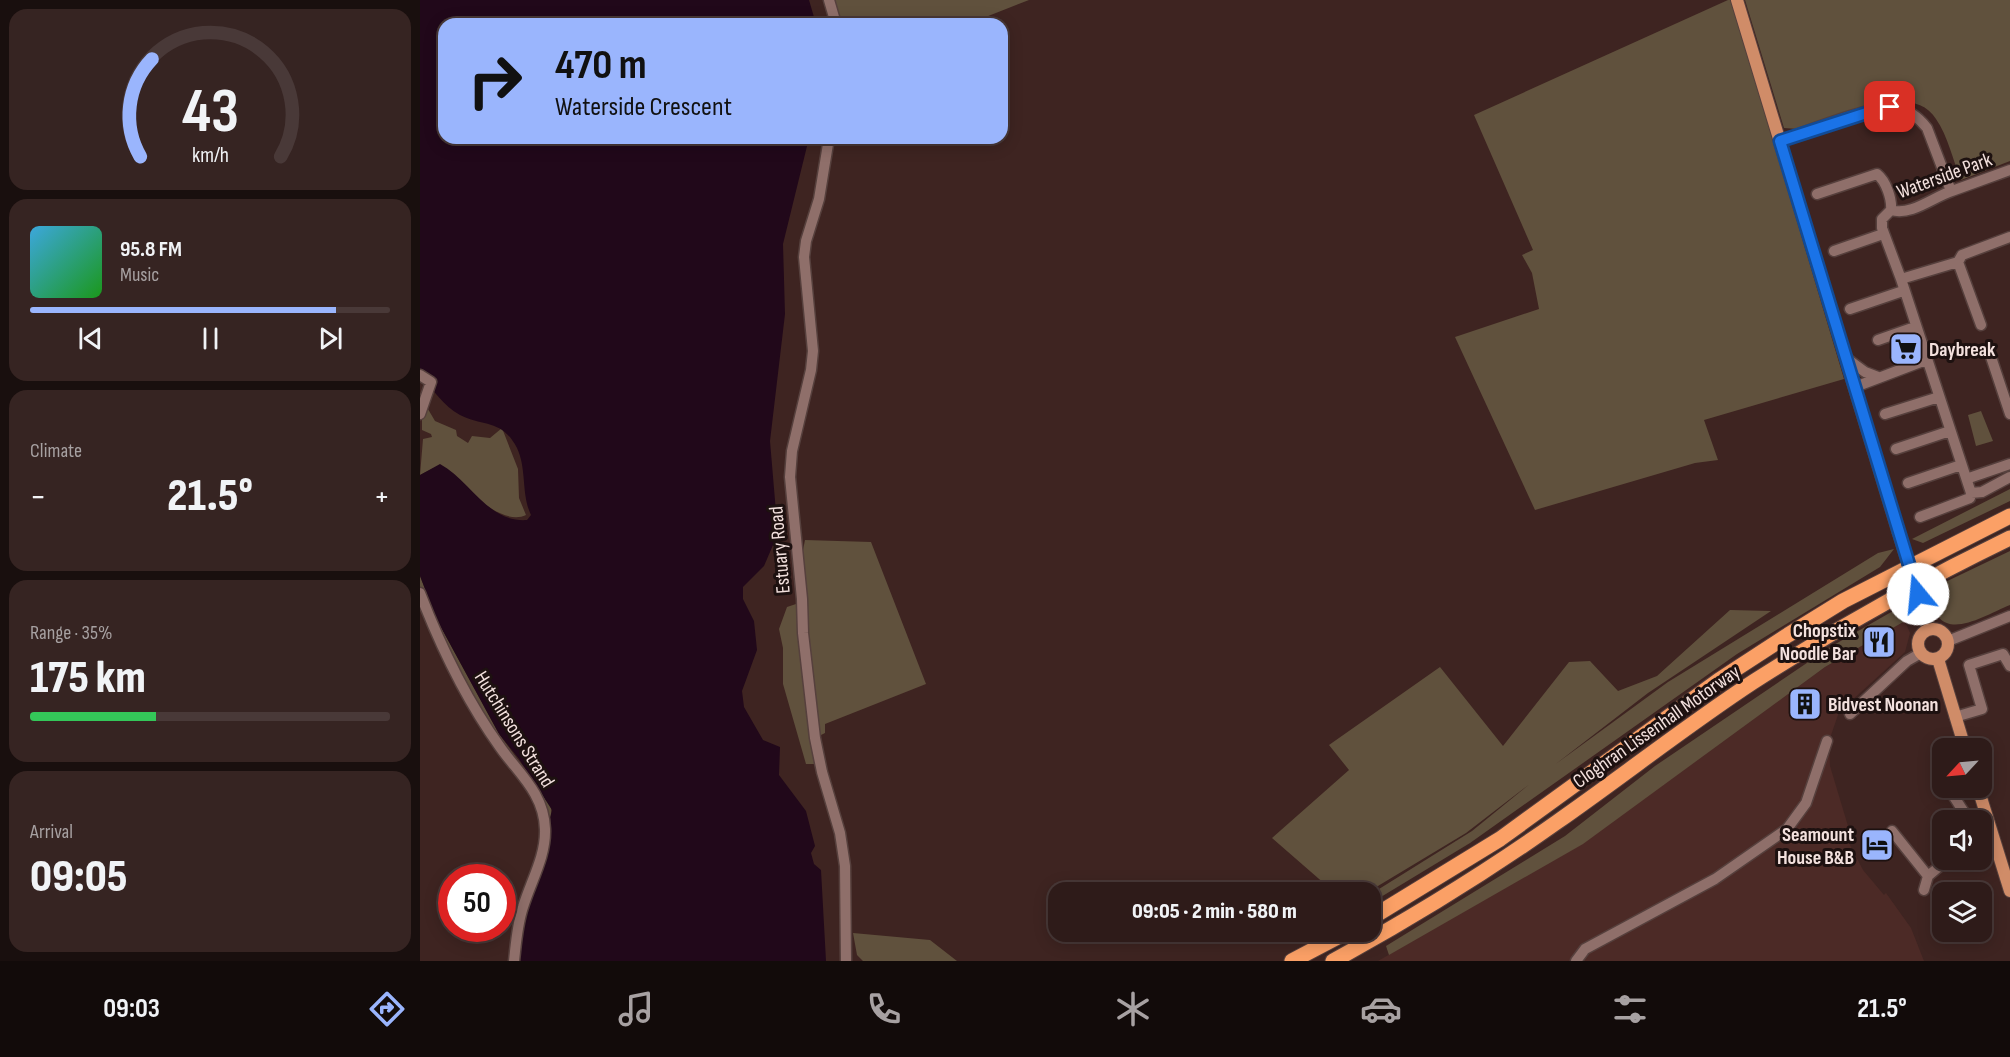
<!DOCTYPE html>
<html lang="en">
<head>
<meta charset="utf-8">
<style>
	:root { --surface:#2e1b19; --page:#362422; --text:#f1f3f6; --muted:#a7a1a2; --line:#493938; --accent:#9ab5fd }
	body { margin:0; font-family:"Sofia Sans Condensed",sans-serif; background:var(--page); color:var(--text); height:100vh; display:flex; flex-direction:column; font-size:22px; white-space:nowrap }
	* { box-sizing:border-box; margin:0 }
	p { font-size:20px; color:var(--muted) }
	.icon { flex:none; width:33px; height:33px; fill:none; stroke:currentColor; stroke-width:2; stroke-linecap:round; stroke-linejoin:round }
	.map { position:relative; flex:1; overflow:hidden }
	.details { display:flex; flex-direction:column; gap:9px; padding:9px; background:#190f0e; width:420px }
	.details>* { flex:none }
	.guide { position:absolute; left:18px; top:18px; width:570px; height:126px; border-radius:18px; box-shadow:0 3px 15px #0003,0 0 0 2px var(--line); background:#9ab5fd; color:#111; overflow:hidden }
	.needle { width:39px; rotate:244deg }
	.buttons { position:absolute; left:1512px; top:738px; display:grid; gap:12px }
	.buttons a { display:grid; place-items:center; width:60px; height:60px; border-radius:12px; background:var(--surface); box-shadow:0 3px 15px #0003,0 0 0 2px var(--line); font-size:30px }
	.speed { position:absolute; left:18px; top:864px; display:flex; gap:12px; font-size:30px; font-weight:700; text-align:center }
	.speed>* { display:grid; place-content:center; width:78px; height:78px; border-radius:50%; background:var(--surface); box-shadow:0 3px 15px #0003,0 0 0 2px var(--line); line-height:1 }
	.speed .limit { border:9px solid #d22; background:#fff; color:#111 }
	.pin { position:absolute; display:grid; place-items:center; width:51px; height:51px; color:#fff; margin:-26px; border-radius:12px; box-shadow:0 3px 9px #0006 }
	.me { position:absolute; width:66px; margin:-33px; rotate:343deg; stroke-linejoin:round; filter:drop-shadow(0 0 4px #0008) }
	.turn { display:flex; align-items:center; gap:21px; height:126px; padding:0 18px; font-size:27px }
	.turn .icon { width:78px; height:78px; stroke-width:2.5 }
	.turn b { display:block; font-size:42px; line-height:51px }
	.big { font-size:45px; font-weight:800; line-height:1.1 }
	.details .tile { flex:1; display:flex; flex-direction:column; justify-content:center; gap:9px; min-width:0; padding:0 21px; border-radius:18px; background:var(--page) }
	.details .dial { align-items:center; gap:0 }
	.dial svg { height:156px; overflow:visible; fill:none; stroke:var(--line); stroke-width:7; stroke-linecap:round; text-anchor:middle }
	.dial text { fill:var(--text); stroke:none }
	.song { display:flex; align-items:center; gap:18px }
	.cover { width:72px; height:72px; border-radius:9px; background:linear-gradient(135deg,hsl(200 70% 55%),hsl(120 70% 35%)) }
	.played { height:6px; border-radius:3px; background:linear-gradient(90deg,var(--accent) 85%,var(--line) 85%) }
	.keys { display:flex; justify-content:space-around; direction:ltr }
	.heat { display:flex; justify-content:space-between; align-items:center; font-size:33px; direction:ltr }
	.charge { height:9px; border-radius:4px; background:linear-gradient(90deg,#34c759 35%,var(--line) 0) }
	.trip { position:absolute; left:628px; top:882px; width:333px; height:60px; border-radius:18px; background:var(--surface); box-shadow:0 3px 15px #0003,0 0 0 2px var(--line); font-weight:800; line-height:60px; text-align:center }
	.tabs { display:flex; height:96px; justify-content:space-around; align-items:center; background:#120b0a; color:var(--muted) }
	.tabs .icon { width:42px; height:42px }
	.tabs .current { color:var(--accent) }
	.tabs b { font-size:27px; color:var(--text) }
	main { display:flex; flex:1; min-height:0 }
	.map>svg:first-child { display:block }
</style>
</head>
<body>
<main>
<section class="details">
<div class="tile dial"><svg viewBox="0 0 100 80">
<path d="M14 69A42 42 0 1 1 86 69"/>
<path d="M14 69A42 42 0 0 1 20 19" stroke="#9ab5fd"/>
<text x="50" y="56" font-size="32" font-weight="700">43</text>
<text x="50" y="72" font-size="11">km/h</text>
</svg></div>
<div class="tile">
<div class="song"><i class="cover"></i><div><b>95.8 FM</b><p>Music</p></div></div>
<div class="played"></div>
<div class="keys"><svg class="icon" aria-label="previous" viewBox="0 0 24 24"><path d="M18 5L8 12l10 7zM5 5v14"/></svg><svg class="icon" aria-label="pause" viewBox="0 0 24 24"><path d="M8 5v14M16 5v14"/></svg><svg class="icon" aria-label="next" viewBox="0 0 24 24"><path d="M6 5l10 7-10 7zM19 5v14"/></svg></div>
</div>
<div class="tile"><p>Climate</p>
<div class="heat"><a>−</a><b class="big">21.5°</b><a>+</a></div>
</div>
<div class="tile"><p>Range · 35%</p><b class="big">175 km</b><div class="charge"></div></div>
<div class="tile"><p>Arrival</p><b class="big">09:05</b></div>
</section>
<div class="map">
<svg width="1590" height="961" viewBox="0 0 1590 961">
	<rect width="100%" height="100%" fill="#3e2421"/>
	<!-- built -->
	<path fill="#4c2a26" d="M 1485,621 L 1490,633 L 1485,652 L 1419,712 L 1409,741 L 1410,766 L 1428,826 L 1430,845 L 1443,870 L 1464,895 L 1466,893 L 1491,928 L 1504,961 L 958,961 L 1162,844 L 1405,667 Z"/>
	<!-- green -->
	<path fill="#60513d" d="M 414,0 L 609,0 L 548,24 L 421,24 Z
		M 1308,0 L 1311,0 L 1424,379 L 1284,420 L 1298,460 L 1275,463 L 1115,510 L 1035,337 L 1119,309 L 1112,273 L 1102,255 L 1113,250 L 1054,115 Z
		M 1325,0 L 1590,0 L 1590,161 L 1541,180 C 1533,161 1528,136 1516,119 C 1491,79 1413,118 1378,129 L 1364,128 Z
		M 5,404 L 15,421 L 36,430 L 37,436 L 48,443 L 52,436 L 70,438 L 82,428 L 98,469 L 99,498 L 106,515 C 80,528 38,481 20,465 L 0,475 L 3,439 L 12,437 L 11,434 L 2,430 L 2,412 Z
		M 1561,411 L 1573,441 L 1556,446 L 1548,415 Z
		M 1590,489 L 1590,501 L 1503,543 L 1492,539 Z
		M 385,540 L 451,542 L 506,684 L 405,724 L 405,733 L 393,739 L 394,764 L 386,764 L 363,684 L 363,648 L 359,629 L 367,607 L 385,601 L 382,555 Z
		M 1474,549 L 1460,567 L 1317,654 L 1050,843 L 951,903 L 951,894 L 1052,831 L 1122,774 L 1248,682 L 1458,553 Z
		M 1590,551 L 1590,605 C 1561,617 1518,646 1511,597 L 1519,585 Z
		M 0,576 L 17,620 L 79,734 L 130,804 C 135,820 125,843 121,859 L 122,809 L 47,690 L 0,593 Z
		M 1310,610 L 1351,611 L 1228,693 L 1046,833 L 948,892 L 914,892 L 852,838 L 929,770 L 909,745 L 1020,667 L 1083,746 L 1149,662 L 1170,661 L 1198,691 L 1237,676 Z
		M 1487,610 L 1485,621 L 1405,667 L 1163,844 L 969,955 L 966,946 L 1145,836 L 1235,766 L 1412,646 L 1473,611 Z
		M 433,933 L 510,940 L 537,961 L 443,961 L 437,955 Z"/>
	<!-- water -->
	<path fill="#21081a" d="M 0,0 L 389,0 L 396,24 L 24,24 L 24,138 L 389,138 L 363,244 L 365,314 L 350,441 L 357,524 L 353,545 L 344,566 L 323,587 L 323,599 L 334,621 L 337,650 L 322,691 L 324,707 L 343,740 L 360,747 L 359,775 L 386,811 L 395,846 L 391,853 L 394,864 L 401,870 L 406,961 L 97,961 L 98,944 L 132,810 L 99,759 L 79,734 L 17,620 L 0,576 L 0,475 L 20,464 C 50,480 68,523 107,520 L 111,515 C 101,494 107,469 97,448 C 82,419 64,427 40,415 C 23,406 14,389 0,377 Z"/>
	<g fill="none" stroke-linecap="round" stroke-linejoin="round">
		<defs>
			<path id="minor" d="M 409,0 L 416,24
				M 409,138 L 399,199 L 386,241 L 384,257 L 393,351 L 391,370 L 372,451 L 370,477 L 382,599 L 383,633 L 395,738 L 402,772 L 420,833 L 425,866 L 426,961
				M 1360,141 C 1386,132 1452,104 1477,108 C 1489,110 1499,118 1507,128 L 1531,191
				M 1397,194 L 1457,174 C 1466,181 1472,199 1471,210 L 1462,219 L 1462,228 L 1481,279 L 1551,493 L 1550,498 L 1500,517
				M 1471,210 C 1492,216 1513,197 1532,191 C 1551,184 1571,177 1590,170
				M 1414,251 L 1463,234
				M 1481,279 L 1538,262
				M 1430,309 L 1483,291
				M 1561,325 L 1538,262 L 1542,255 L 1590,237
				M 1458,340 L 1495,327
				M 1570,354 L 1590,414
				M 1426,358 L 1445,372 L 1458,377
				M 0,375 L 11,382 L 0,414
				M 1435,387 L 1506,360
				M 1465,414 L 1519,397
				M 1476,449 L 1530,431
				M 1552,477 L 1590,464
				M 1488,483 L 1541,465
				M 1551,493 L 1562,492 L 1590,477
				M 0,593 C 20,645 47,701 80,747 C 98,773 124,793 125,829 C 126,856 111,881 103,907 C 97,925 96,943 94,961
				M 1528,641 L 1590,616
				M 1430,714 L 1487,661 L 1501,653
				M 1535,717 L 1562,709 L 1549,665 L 1583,654 L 1590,666
				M 1531,788 L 1529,789 L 1549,820
				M 1472,831 L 1508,876 L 1527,860
				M 1504,890 L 1508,876
				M 1156,961 L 1165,949 L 1295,879 L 1367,829 L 1386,803 L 1407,741"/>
			<path id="major" d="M 1317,0 L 1478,531
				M1498 644a15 15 0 1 1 30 0a15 15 0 1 1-30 0Z
				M 1518,659 L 1545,748
				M 1558,788 L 1590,891"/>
			<path id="highway" d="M 951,918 L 1080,839 L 1299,680 L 1368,635 L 1423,601 L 1590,516
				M 872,961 L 927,932
				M 913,961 C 990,919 1065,873 1137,822 C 1203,776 1266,726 1333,682 C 1416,629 1501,581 1590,538"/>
		</defs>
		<!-- minor casing -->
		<use href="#minor" stroke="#56403d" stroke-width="13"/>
		<!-- major casing -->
		<use href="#major" stroke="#56403d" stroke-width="14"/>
		<!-- highway casing -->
		<use href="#highway" stroke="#56403d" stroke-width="17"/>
		<!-- minor -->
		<use href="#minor" stroke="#8f6f6a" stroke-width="10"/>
		<!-- major -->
		<use href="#major" stroke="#d08c68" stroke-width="12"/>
		<!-- highway -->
		<use href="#highway" stroke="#fba066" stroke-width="15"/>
		<defs>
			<path id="major-bridge" d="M 1478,531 L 1504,614"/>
		</defs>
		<!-- major-bridge casing -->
		<use href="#major-bridge" stroke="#56403d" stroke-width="14" stroke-linecap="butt"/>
		<!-- major-bridge -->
		<use href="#major-bridge" stroke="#d08c68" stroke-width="12"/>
	</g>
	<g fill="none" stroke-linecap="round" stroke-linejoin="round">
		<defs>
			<path id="route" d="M 1470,107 L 1459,109 L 1360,141 L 1498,594"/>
		</defs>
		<!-- route casing -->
		<use href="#route" stroke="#114b97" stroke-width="15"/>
		<!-- route -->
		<use href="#route" stroke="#1a73e8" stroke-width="10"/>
	</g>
	<!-- icons -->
	<defs>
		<symbol id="supermarket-square" viewBox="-11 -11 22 22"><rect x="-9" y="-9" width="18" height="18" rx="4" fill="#9ab5fd" stroke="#1d1110"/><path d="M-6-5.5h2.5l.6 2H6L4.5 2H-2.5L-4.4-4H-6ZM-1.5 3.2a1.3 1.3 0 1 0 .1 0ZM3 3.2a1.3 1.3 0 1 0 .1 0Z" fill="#111"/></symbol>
		<symbol id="restaurant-square" viewBox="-11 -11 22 22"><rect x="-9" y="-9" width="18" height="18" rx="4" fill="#9ab5fd" stroke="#1d1110"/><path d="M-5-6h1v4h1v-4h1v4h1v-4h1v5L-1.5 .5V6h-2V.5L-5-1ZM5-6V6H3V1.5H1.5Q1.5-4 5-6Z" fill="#111"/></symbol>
		<symbol id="building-square" viewBox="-11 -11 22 22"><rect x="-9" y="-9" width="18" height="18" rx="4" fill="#9ab5fd" stroke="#1d1110"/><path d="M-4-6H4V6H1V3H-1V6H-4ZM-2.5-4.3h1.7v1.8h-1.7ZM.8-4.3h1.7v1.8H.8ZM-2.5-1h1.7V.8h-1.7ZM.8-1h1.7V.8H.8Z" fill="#111"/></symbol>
		<symbol id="hotel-square" viewBox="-11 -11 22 22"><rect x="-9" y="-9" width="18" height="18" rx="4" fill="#9ab5fd" stroke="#1d1110"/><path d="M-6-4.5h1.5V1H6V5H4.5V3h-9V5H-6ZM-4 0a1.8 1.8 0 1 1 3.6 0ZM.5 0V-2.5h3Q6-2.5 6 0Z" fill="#111"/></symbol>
	</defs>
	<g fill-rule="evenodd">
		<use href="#supermarket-square" x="1467" y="330" width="38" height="38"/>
		<use href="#restaurant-square" x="1440" y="623" width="38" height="38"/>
		<use href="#building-square" x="1366" y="685" width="38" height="38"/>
		<use href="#hotel-square" x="1438" y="826" width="38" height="38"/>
	</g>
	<g text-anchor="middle" stroke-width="6" stroke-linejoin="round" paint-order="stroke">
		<!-- street labels -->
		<g font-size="20" fill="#f3e1de" stroke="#1d1110">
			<text transform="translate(1524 175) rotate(-20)" y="7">Waterside Park</text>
			<text transform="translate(359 550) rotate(-95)" y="7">Estuary Road</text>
			<text transform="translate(1236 726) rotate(-35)" y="7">Cloghran Lissenhall Motorway</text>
			<text transform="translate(95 729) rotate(58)" y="7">Hutchinsons Strand</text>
		</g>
		<!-- poi labels -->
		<g font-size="20" font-weight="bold" fill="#f3e1de" stroke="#1d1110" text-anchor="start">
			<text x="1509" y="356">Daybreak</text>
			<text x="1436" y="637" text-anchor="end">Chopstix<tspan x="1436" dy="23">Noodle Bar</tspan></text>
			<text x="1408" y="711">Bidvest Noonan</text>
			<text x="1434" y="841" text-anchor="end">Seamount<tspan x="1434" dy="23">House B&amp;B</tspan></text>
		</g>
	</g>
</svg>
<div class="buttons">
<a><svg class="needle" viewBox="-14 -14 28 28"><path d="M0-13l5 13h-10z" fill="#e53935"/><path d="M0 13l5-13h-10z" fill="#a7a1a2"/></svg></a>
<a><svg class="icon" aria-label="sound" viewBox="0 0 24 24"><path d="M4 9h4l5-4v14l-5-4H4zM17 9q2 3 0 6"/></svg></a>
<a><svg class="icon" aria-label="layers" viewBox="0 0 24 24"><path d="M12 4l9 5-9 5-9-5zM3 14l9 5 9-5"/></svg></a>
</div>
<div class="speed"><div class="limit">50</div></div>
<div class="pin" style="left:1470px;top:107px;background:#d93025"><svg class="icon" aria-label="arrive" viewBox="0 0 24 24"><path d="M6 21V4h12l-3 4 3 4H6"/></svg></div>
<svg class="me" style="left:1498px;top:594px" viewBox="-20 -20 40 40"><circle r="19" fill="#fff"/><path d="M0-13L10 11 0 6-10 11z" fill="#1a73e8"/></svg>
<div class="trip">09:05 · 2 min · 580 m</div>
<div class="guide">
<div class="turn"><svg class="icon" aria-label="right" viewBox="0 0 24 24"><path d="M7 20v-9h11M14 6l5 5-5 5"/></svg><div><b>470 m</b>Waterside Crescent</div></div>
</div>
</div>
</main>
<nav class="tabs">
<b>09:03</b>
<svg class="icon current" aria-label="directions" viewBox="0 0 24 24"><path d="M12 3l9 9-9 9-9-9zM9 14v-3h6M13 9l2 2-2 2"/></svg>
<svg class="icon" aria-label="music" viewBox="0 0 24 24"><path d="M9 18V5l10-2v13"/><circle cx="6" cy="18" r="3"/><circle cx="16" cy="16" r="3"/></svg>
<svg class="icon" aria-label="phone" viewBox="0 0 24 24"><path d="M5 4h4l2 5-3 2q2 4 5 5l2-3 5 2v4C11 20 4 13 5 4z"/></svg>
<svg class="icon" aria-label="climate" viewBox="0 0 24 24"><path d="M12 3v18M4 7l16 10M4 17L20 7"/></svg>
<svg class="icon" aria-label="car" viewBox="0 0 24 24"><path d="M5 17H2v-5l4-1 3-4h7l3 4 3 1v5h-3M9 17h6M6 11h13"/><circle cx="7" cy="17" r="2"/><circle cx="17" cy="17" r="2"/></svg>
<svg class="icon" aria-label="filters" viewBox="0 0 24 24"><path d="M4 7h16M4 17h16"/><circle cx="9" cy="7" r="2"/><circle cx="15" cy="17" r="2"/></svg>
<b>21.5°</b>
</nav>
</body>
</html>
